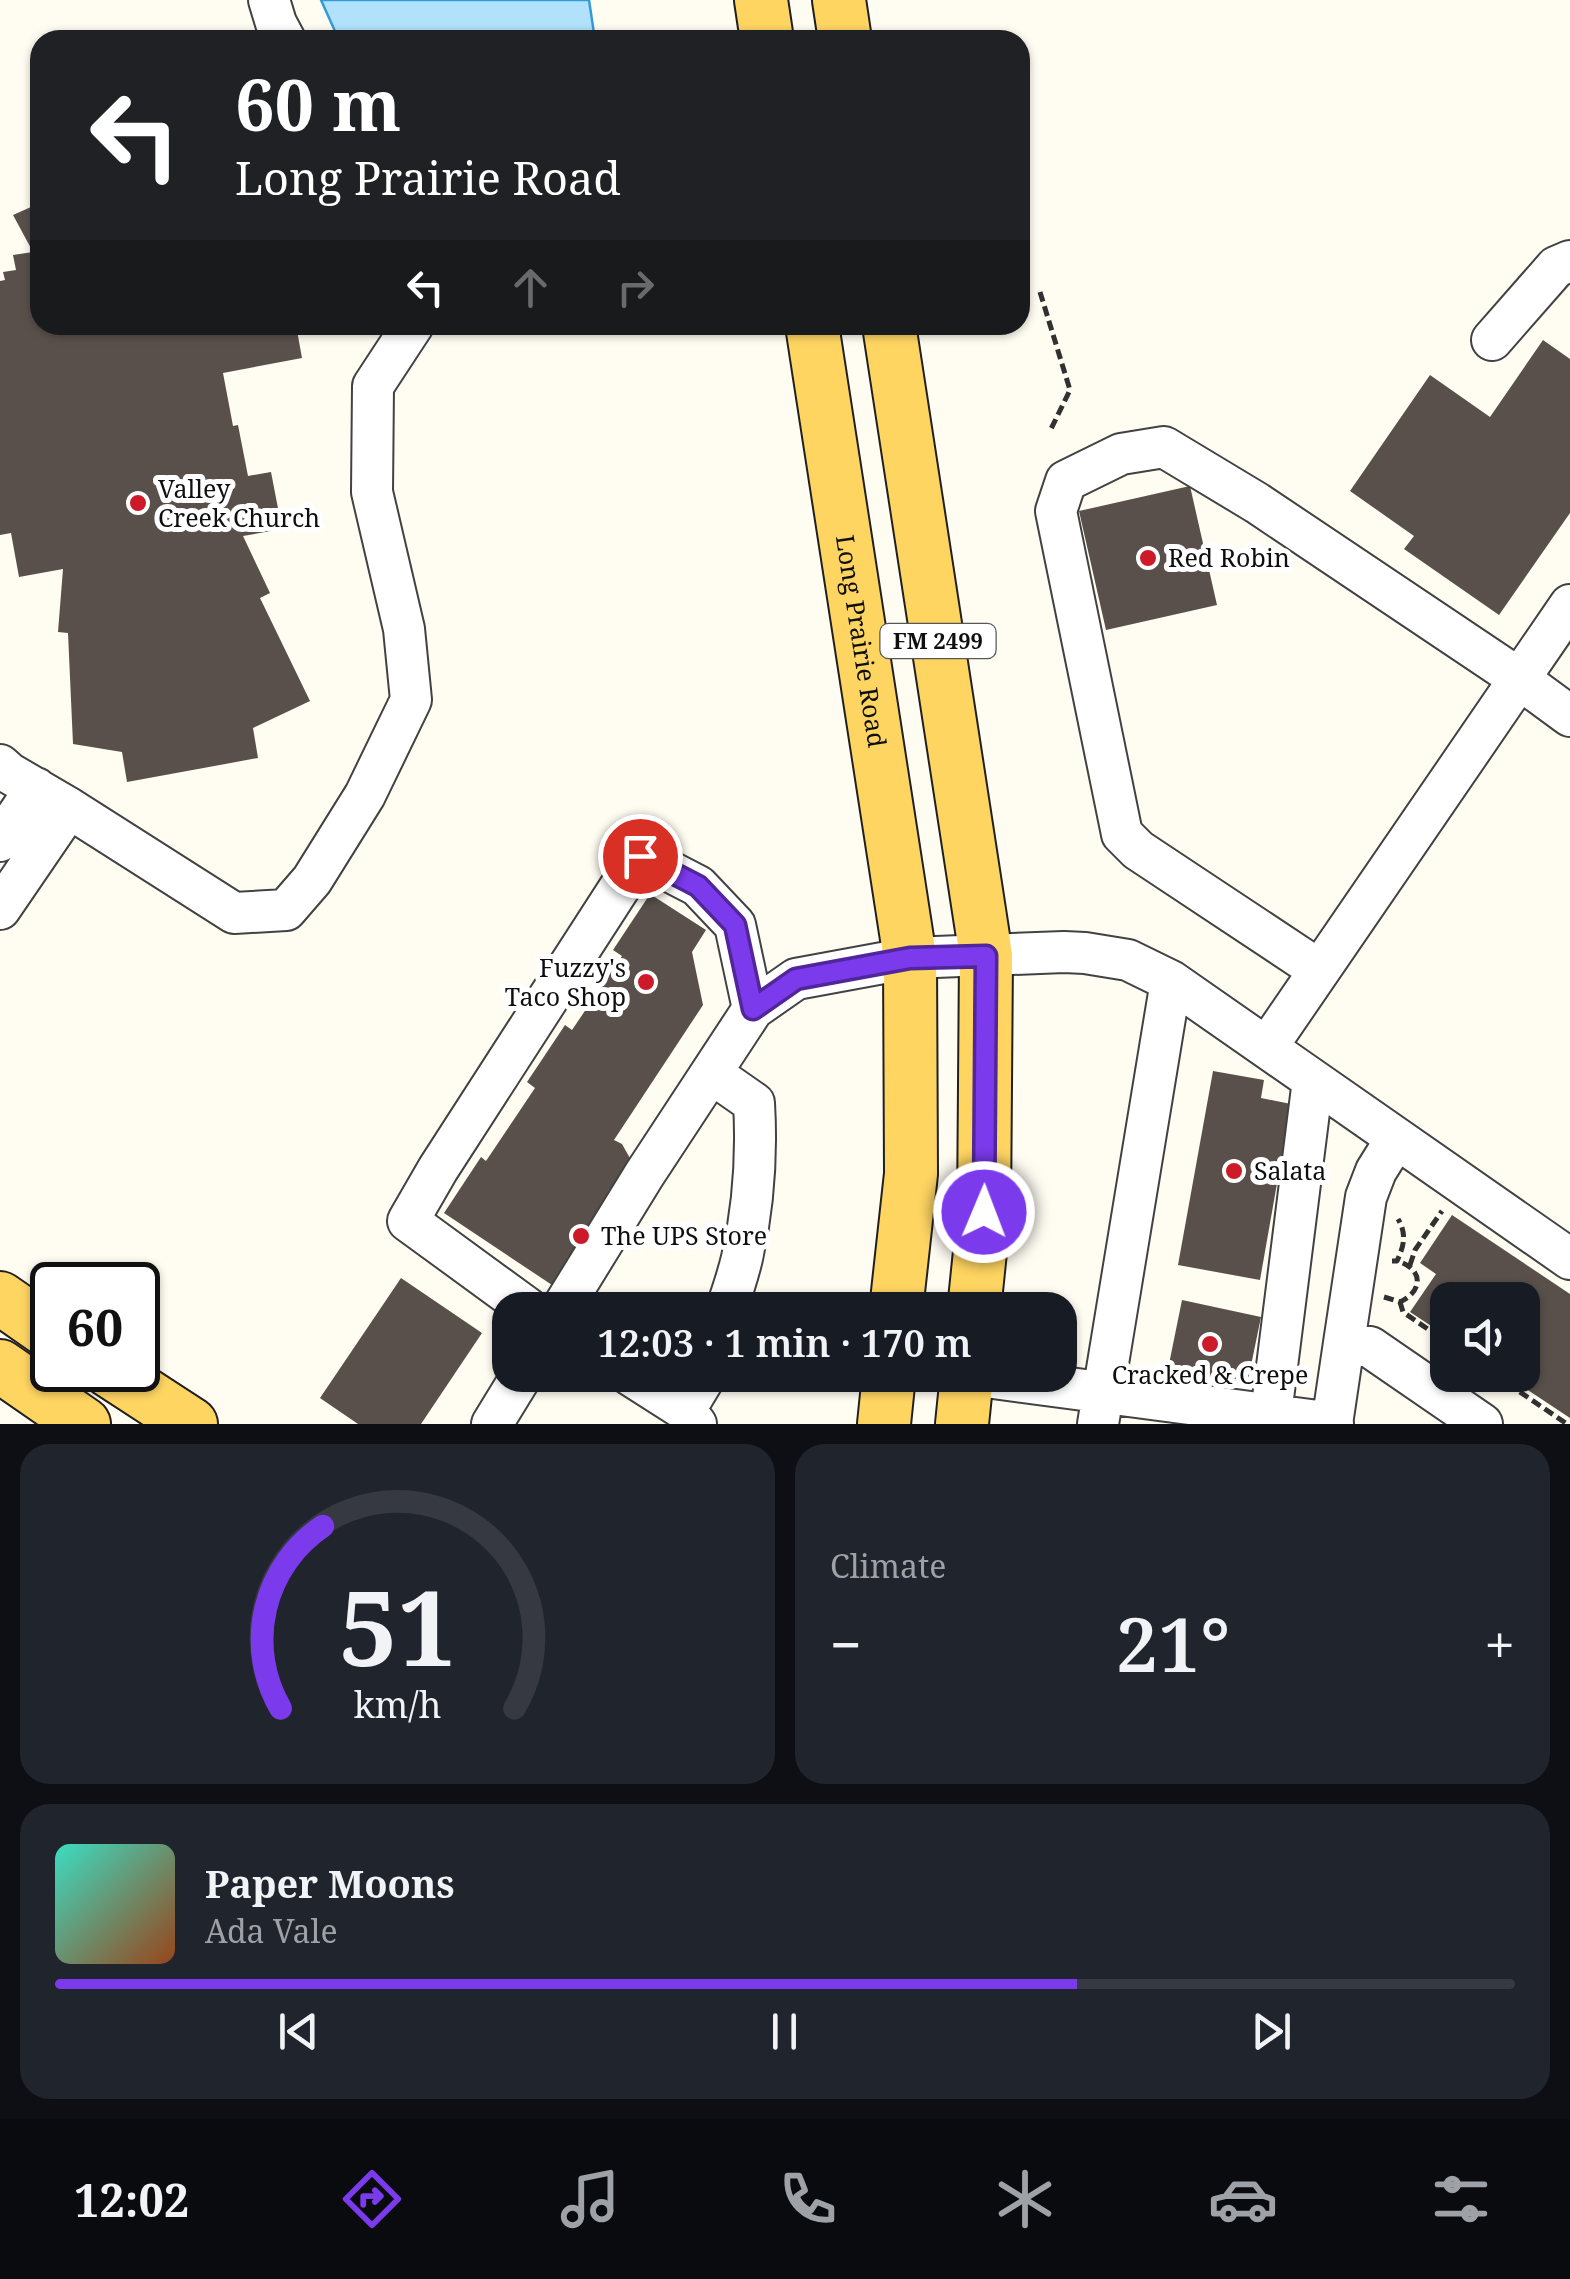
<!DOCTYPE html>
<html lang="en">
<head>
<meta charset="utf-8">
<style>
	:root { --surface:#171b24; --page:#20242c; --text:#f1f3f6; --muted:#9ea1a6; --line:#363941; --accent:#7c3aed }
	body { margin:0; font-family:"Noto Serif",serif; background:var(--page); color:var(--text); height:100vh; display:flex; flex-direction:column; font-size:38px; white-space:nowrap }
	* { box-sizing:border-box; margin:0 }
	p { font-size:32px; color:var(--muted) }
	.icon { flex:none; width:55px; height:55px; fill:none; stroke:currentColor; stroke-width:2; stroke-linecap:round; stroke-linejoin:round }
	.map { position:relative; height:1424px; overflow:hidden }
	.side { display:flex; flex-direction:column; gap:20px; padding:20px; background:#0d0f14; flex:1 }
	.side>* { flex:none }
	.banner { position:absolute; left:30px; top:30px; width:1000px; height:305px; border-radius:30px; box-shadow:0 2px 8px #0004; background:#202124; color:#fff; overflow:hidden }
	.tools { position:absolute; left:1430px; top:1282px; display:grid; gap:20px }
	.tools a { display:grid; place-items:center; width:110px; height:110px; border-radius:20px; background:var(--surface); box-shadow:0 2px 8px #0004; font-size:50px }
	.speed { position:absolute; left:30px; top:1262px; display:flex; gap:20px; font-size:50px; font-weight:700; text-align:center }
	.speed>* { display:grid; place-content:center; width:130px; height:130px; border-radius:50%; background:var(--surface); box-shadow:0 2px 8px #0004; line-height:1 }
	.speed .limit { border:5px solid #111; border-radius:15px; background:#fff; color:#111 }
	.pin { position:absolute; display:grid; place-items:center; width:85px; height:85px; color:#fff; margin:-42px; border:5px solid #fff; border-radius:50%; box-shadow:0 2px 10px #0007 }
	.me { position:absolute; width:110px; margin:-55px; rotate:1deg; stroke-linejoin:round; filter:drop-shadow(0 0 8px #0008) }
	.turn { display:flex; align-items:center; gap:35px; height:210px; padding:0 40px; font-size:45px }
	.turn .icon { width:130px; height:130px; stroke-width:2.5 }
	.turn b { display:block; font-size:70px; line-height:85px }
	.lanes { display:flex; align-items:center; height:95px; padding:0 40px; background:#0003; justify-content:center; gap:50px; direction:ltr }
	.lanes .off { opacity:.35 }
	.big { font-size:75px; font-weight:600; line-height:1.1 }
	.side .tile { flex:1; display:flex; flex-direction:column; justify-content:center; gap:15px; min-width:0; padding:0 35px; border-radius:30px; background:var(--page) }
	.side .dial { align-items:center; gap:0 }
	.dial svg { height:260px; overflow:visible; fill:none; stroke:var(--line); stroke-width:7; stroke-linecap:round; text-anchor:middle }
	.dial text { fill:var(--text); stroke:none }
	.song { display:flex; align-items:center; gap:30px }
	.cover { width:120px; height:120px; border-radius:15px; background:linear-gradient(135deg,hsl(170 70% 55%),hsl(20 70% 35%)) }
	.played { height:10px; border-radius:5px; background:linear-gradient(90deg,var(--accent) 70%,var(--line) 70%) }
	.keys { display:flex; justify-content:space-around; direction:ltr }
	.heat { display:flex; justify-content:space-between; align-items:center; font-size:55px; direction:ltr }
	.side .tiles { flex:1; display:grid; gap:20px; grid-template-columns:1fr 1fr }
	.tile:last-child { grid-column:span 2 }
	.trip { position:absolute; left:492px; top:1292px; width:585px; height:100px; border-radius:30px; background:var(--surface); box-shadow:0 2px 8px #0004; font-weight:600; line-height:100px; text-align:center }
	.tab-bar { display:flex; height:160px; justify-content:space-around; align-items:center; background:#090b0e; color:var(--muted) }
	.tab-bar .icon { width:70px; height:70px }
	.tab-bar .selected { color:var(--accent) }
	.tab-bar b { font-size:45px; color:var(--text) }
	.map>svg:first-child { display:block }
</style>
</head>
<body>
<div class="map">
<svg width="1570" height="1424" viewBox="0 0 1570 1424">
	<rect width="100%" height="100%" fill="#fffcf2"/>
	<!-- water -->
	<path fill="#b2e2fb" stroke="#329bd9" stroke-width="2.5" d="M 321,0 L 589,0 L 595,40 L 339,40 Z"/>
	<!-- building -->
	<path fill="#59504b" d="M 40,203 L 40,325 L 296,325 L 302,358 L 223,373 L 233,426 L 238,425 L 248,476 L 271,472 L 282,529 L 243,536 L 270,593 L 260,598 L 310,701 L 253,728 L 258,758 L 127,782 L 122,752 L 73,744 L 68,633 L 58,632 L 63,569 L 19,577 L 11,533 L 0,535 L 0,281 L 5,280 L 3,272 L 16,270 L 13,255 L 33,252 L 13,215 Z
		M 1543,340 L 1570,359 L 1570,513 L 1499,615 L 1404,549 L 1414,536 L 1350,491 L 1430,375 L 1490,417 Z
		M 1190,486 L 1217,605 L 1106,630 L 1079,511 Z
		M 650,894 L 706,930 L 692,952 L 703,1005 L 614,1140 L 622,1144 L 631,1160 L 616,1188 L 608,1191 L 616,1196 L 555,1287 L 444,1213 L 481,1157 L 486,1161 L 535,1088 L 527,1082 L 565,1025 L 572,1030 L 622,956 L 613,950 Z
		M 1213,1071 L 1264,1080 L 1261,1098 L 1291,1104 L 1260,1280 L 1178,1265 Z
		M 1452,1215 L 1570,1294 L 1570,1418 L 1505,1375 L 1522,1375 L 1522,1300 L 1448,1300 L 1448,1337 L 1410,1312 L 1436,1274 L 1420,1263 Z
		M 401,1278 L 482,1333 L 421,1424 L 358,1424 L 320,1398 Z
		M 1182,1300 L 1261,1317 L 1247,1385 L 1168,1369 Z"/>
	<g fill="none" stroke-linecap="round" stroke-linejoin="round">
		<defs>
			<path id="minor" d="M 269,0 L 276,23 L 285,40
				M 1492,340 L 1556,267 L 1570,261
				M 0,765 L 9,773 L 69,808 L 234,913 L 286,910 L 312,880 L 365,795 L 411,700 L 404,629 L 372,492 L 373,386 L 413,325
				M 0,841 L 36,788
				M 0,909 L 69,808
				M 1319,970 L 1138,850 L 1122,834 L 1056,511 L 1066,481 L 1121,454 L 1164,447 L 1257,503 L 1521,680 L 1570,716
				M 1267,1047 L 1570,605
				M 711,1073 L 754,1103 C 757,1154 753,1209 742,1258 C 738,1275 732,1293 726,1310
				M 1396,1139 L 1376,1171 L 1366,1197 L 1344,1343 L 1370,1347 L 1482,1424
				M 530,1310 L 408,1221 L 438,1169 L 640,856 L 698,886 L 735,925 L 753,1009
				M 561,1310 L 644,1175 L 753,1009 L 796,979 L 910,958 L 1064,952 L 1085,953 L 1128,960 L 1171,981 L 1570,1259
				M 630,1375 L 685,1410 L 696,1424
				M 971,1375 L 1333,1423
				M 685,1410 L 706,1375
				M 1271,1414 L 1313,1080
				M 492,1424 L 522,1375
				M 1098,1424 L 1171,981
				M 1332,1424 L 1344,1343"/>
			<g id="major">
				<path d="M 761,0 L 767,40"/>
				<path d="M 839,0 L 845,40"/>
				<path id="s1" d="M 812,325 L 910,958 L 911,1174 L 896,1310"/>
				<path d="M 889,325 L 986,956 L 984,1213 L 974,1310"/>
				<path d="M 0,1298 L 52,1334"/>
				<path d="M 0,1366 L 84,1424"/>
				<path d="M 108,1370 L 191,1424"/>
				<path d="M 884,1424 L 889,1375"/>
				<path d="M 962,1424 L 967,1375"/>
			</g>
		</defs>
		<!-- minor casing -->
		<use href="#minor" stroke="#424242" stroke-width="44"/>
		<!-- major casing -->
		<use href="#major" stroke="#202020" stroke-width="56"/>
		<!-- path -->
		<path stroke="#313131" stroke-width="5" stroke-dasharray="10 5" stroke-linecap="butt" d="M 1040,292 L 1070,390 L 1051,429
			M 1392,1261 L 1397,1261 C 1404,1246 1407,1234 1398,1219
			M 1410,1265 L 1415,1250 L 1442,1211
			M 1384,1297 L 1400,1302 C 1424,1291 1423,1268 1397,1261
			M 1400,1302 L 1403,1312 L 1448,1343
			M 1495,1375 L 1567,1424"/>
		<!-- minor -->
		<use href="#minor" stroke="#fff" stroke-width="40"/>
		<!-- major -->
		<use href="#major" stroke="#ffd562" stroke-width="52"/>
	</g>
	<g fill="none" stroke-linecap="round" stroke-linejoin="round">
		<defs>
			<path id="route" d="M 640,856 L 698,886 L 735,925 L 753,1009 L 796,979 L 910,958 L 986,956 L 984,1212"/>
		</defs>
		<!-- route casing -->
		<use href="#route" stroke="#51269a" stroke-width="25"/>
		<!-- route -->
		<use href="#route" stroke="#7c3aed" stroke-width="18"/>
	</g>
	<!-- markers -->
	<g fill="#cd1a28" stroke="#fff" stroke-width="4">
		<circle cx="138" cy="503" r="10"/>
		<circle cx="1148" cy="558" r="10"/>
		<circle cx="646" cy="982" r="10"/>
		<circle cx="1234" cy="1171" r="10"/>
		<circle cx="581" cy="1236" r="10"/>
		<circle cx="1210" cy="1344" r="10"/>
	</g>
	<g text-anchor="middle" stroke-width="10" stroke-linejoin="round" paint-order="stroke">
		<!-- shield labels -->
		<rect fill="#fff" stroke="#575757" stroke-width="2.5" x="880.5" y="624" width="115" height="34" rx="8"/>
		<g font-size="22" font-weight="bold" fill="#0f0f0f">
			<text x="938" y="649">FM 2499</text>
		</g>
		<!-- poi labels -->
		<g font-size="25" fill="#0f0f0f" stroke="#fff" text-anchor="start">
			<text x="158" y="498">Valley<tspan x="158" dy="29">Creek Church</tspan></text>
			<text x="1168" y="567">Red Robin</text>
			<text x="626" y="977" text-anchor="end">Fuzzy's<tspan x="626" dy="29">Taco Shop</tspan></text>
			<text x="1254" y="1180">Salata</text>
			<text x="601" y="1245">The UPS Store</text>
			<text x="1210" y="1384" text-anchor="middle">Cracked &amp; Crepe</text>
		</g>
		<!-- street labels -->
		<g font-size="25" fill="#0f0f0f" stroke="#fff">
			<text dy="9" stroke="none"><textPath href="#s1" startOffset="320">Long Prairie Road</textPath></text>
		</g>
	</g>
</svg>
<div class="tools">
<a><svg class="icon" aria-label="sound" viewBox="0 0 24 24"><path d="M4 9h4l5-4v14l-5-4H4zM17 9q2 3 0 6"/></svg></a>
</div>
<div class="speed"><div class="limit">60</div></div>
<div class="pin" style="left:640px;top:856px;background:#d93025"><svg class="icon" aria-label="arrive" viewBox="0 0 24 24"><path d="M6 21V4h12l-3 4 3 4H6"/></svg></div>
<svg class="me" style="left:984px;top:1212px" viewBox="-20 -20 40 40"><circle r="17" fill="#7c3aed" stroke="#fff" stroke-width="3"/><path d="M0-11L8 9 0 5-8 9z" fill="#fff"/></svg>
<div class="trip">12:03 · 1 min · 170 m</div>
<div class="banner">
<div class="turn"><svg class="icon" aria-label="left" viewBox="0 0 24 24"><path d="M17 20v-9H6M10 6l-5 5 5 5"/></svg><div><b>60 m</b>Long Prairie Road</div></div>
<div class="lanes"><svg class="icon" aria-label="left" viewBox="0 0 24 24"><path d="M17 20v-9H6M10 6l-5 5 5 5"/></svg><svg class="icon off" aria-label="ahead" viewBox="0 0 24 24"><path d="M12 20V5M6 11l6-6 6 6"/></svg><svg class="icon off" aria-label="right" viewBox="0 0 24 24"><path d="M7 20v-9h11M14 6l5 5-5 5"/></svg></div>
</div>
</div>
<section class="side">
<div class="tiles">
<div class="tile dial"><svg viewBox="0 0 100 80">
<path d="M14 69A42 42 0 1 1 86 69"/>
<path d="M14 69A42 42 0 0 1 27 13" stroke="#7c3aed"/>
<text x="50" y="56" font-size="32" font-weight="700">51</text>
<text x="50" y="72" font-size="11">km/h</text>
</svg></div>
<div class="tile"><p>Climate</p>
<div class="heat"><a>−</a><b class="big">21°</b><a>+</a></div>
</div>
<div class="tile">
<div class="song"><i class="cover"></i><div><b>Paper Moons</b><p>Ada Vale</p></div></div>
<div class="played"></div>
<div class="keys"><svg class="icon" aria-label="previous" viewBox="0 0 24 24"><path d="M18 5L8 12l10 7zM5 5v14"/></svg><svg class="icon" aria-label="pause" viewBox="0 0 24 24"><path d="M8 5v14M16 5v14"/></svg><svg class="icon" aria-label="next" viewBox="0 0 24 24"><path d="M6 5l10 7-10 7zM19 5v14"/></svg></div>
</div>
</div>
</section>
<nav class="tab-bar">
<b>12:02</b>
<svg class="icon selected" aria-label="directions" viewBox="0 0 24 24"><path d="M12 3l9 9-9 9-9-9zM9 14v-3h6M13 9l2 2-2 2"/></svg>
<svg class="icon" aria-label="music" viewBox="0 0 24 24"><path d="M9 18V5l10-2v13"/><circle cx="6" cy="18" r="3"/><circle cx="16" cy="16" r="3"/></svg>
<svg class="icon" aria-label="phone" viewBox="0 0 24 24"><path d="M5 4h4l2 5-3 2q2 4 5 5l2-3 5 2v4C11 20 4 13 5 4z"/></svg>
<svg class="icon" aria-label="climate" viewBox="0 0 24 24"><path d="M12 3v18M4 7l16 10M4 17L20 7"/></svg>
<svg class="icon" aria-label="car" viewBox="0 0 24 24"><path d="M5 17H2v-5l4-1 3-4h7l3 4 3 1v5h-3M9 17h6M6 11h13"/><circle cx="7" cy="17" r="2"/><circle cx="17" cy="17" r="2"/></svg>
<svg class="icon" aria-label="filters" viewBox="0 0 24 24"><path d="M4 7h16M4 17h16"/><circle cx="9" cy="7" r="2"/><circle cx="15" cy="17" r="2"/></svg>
</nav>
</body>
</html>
